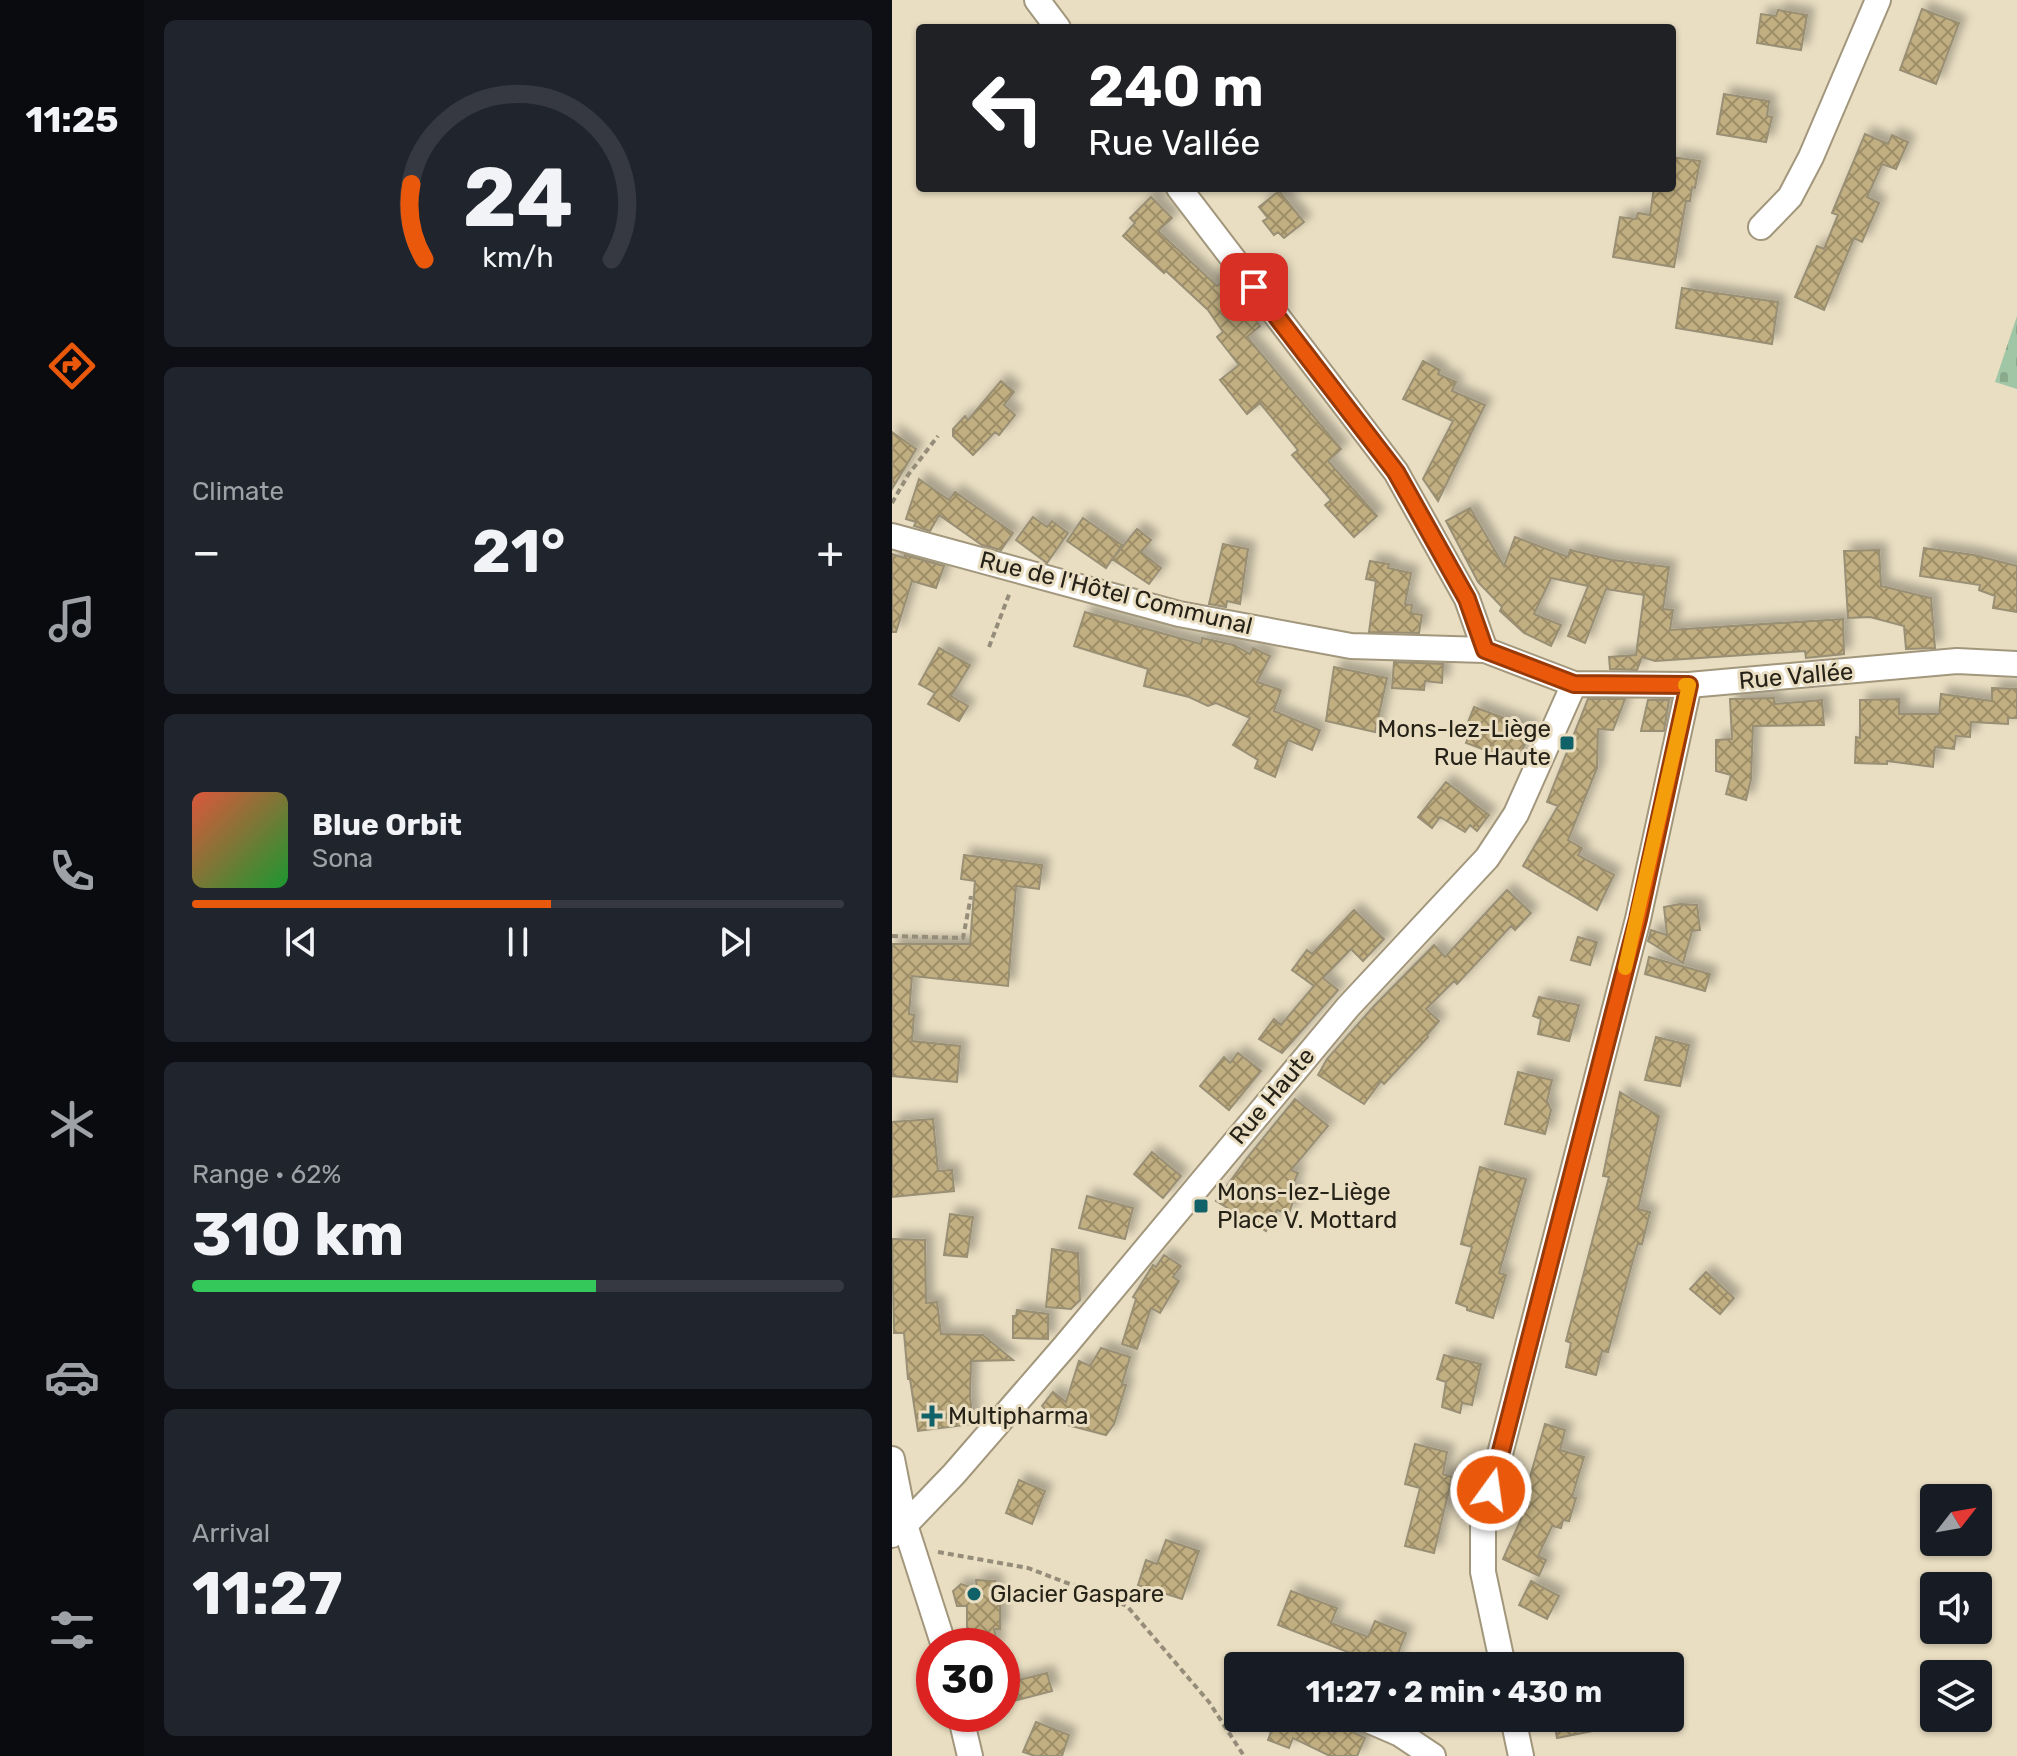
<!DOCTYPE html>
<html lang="en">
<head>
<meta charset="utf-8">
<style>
	:root { --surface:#171b24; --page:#20242c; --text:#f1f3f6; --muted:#9ea1a6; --line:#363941; --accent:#ea580c }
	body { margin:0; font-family:Rubik,sans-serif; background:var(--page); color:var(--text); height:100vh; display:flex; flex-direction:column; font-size:30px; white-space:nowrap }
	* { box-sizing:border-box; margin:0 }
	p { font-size:26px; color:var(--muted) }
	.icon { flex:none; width:44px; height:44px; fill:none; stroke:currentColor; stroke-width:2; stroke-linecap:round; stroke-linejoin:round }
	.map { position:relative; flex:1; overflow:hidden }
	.details { display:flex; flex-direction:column; gap:20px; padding:20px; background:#0d0f14; width:748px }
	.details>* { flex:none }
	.top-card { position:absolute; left:24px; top:24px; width:760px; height:168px; border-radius:8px; box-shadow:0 2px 6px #0004; background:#202124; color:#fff; overflow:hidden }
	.needle { width:52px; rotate:59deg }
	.tools { position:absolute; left:1028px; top:1484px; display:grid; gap:16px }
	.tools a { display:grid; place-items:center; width:72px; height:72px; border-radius:8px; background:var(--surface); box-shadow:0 2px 6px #0004; font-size:40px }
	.speed { position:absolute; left:24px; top:1628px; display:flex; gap:16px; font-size:40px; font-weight:700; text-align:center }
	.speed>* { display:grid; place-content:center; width:104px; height:104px; border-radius:50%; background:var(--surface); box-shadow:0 2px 6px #0004; line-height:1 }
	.speed .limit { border:12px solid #d22; background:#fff; color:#111 }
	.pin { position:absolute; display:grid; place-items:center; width:68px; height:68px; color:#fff; margin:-34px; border-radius:16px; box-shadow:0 4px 12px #0006 }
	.me { position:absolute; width:88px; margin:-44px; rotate:14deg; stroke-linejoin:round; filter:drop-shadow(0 0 6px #0008) }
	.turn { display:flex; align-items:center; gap:28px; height:168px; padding:0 40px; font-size:36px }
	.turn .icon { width:104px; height:104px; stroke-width:2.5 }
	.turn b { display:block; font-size:56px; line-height:68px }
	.big { font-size:60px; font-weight:700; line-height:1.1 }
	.details .tile { flex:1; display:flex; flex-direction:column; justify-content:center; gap:12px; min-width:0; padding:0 28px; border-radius:12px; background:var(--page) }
	.details .dial { align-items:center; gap:0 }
	.dial svg { height:208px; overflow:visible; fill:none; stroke:var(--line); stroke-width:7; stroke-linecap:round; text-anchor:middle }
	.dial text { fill:var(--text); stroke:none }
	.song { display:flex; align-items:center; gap:24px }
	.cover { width:96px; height:96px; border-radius:12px; background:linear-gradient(135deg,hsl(10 70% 55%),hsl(130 70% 35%)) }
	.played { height:8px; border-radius:4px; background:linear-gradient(90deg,var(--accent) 55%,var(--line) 55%) }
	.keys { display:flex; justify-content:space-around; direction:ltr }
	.heat { display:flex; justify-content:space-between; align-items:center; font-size:44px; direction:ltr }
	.charge { height:12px; border-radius:6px; background:linear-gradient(90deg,#34c759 62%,var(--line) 0) }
	.trip { position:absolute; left:332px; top:1652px; width:460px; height:80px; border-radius:8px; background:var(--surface); box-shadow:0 2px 6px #0004; font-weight:700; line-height:80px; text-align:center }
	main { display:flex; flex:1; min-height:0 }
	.tabs { display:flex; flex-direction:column; width:144px; justify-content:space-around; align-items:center; background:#090b0e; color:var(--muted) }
	.tabs .icon { width:56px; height:56px }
	.tabs .on { color:var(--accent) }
	.tabs b { font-size:36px; color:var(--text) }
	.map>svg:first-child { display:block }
</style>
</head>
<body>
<main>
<nav class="tabs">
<b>11:25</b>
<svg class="icon on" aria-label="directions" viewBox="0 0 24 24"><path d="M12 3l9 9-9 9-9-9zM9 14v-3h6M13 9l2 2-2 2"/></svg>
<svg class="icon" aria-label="music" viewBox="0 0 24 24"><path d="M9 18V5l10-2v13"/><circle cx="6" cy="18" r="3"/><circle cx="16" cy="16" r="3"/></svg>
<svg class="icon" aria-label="phone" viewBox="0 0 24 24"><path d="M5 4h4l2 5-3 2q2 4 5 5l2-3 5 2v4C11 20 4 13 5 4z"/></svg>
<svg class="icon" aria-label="climate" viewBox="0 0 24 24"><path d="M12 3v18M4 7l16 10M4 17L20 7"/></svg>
<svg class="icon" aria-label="car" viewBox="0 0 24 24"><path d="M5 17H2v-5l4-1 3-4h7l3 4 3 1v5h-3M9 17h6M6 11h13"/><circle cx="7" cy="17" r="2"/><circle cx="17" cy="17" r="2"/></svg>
<svg class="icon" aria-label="filters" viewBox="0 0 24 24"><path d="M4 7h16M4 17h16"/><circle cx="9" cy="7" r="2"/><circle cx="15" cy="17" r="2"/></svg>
</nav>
<section class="details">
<div class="tile dial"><svg viewBox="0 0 100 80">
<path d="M14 69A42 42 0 1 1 86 69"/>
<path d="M14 69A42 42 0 0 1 9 40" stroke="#ea580c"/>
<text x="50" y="56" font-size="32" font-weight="700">24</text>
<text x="50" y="72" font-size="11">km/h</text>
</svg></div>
<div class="tile"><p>Climate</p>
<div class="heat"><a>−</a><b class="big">21°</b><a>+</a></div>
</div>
<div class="tile">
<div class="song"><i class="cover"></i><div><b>Blue Orbit</b><p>Sona</p></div></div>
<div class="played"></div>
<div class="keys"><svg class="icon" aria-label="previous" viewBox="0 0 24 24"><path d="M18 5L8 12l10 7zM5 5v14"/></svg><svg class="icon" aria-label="pause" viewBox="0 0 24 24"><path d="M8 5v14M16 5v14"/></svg><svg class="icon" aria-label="next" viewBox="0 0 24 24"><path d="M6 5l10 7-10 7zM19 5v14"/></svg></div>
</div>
<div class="tile"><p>Range · 62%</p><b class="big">310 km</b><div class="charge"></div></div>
<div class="tile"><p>Arrival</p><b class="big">11:27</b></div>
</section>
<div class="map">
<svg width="1125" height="1756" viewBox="0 0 1125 1756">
	<defs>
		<pattern id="cemetery-stones" width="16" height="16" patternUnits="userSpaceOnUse" patternTransform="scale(2)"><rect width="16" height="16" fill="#a1c6a6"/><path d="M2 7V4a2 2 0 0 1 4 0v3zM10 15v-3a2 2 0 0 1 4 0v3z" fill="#8aaa8e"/></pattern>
		<pattern id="building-cross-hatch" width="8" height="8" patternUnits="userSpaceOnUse" patternTransform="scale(2)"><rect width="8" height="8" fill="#c1af81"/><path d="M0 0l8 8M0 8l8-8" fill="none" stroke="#9d8e69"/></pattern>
		<filter id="shadow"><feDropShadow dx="7" dy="-7" stdDeviation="4" flood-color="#0004"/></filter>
	</defs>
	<rect width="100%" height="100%" fill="#e9dec2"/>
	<!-- cemetery -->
	<path fill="url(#cemetery-stones)" d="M 1125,316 L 1125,389 L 1103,382 Z"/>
	<!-- building -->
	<path fill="url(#building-cross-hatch)" stroke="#998f74" stroke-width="2" filter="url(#shadow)" d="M 1030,9 L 1067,23 L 1044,84 L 1008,70 Z
		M 886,10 L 915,15 L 909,50 L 865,43 L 869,14 L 884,16 Z
		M 832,94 L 877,101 L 875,116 L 880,117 L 874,142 L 825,134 Z
		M 973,134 L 996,144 L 1000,135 L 1016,142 L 1004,169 L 990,164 L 975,197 L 987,203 L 970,242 L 962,238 L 932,310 L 903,297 L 925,246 L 932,249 L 946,215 L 940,213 Z
		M 780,157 L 808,161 L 803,188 L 800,187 L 798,201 L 794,201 L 782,267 L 721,257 L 728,217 L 744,219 L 746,213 L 758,215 L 762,188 L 780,188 Z
		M 387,191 L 412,222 L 392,238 L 386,232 L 382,235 L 371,221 L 376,218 L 367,207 Z
		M 259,197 L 280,218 L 266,231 L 325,286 L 333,280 L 368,326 L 355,337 L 449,449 L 436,461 L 485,516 L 462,537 L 433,505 L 439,500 L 400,455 L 406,450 L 368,403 L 355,414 L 328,380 L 347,365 L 325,337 L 331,332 L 316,310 L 274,271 L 272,273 L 231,236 L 243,223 L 238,218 Z
		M 790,288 L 886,302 L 880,344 L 784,328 Z
		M 531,361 L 548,370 L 546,374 L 564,382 L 560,391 L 593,405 L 546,501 L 531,479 L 561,421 L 511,399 Z
		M 109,381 L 122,392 L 112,405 L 123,415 L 107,435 L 103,432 L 81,455 L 61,436 L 61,429 L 73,416 L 76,420 Z
		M 0,432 L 24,449 L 0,489 Z
		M 27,479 L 57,500 L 63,492 L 121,533 L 109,550 L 90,545 L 47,515 L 38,531 L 22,526 L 24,522 L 14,519 Z
		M 578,508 L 612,566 L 623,537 L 676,557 L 678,550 L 721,560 L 777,567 L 771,609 L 781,610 L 778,630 L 951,619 L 952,654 L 914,658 L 913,651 L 763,661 L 750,657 L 745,670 L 718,669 L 717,657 L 744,655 L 752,595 L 714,589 L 693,643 L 676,636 L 696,586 L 659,578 L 642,614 L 669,625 L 659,646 L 632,633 L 608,611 L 610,607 L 586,582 L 554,521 Z
		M 141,517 L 155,527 L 160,521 L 176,533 L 155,563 L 124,540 Z
		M 191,518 L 230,545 L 222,557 L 245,529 L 259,540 L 249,552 L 269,568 L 257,584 L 220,559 L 214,568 L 175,541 Z
		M 331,544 L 356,549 L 348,604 L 335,601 L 334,607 L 317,604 Z
		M 1032,548 L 1082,555 L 1125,566 L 1125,612 L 1101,608 L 1103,596 L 1087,590 L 1088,585 L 1028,576 Z
		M 987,550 L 989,586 L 1039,598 L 1043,648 L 1014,649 L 1012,626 L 978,617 L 956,618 L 952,551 Z
		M 0,554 L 12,558 L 13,555 L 52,566 L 44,588 L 20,581 L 4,632 L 0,632 Z
		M 478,561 L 497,564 L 496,568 L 519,573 L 513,604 L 520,605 L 519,613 L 530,615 L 527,633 L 477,632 L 484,581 L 474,579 Z
		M 193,612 L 309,644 L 310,638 L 342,645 L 358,654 L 361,648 L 378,656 L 365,682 L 389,690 L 382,711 L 428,730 L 420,750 L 396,740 L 383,777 L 363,768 L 366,760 L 341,745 L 358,718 L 324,703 L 316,706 L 297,697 L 252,686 L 256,669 L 182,646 Z
		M 47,648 L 78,665 L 59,696 L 76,706 L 67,721 L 36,704 L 43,693 L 27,684 Z
		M 502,662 L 551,664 L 550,683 L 533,681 L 532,690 L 500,688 Z
		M 442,667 L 495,678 L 483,732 L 434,721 Z
		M 1100,688 L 1125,689 L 1125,718 L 1116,718 L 1116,724 L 1079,722 L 1078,737 L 1064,736 L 1062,749 L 1043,747 L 1041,767 L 995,761 L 995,764 L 963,763 L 964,737 L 968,738 L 968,700 L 1007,699 L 1007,714 L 1047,714 L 1049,694 L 1100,701 Z
		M 882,698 L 883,704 L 930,700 L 932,725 L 861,726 L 859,779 L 854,800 L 834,794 L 839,775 L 824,771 L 824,740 L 840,739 L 838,699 Z
		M 696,699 L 733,699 L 721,730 L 706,729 L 705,768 L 676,840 L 690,848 L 686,855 L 722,875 L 705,910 L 631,866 L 666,806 L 655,802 Z
		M 756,700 L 777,700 L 772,731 L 749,731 Z
		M 582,707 L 640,728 L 625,762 L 574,743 L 578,732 L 573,730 Z
		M 554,782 L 597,815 L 585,831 L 578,825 L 573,832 L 548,817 L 540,828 L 526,817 Z
		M 72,855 L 150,865 L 147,889 L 124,886 L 116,986 L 20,976 L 17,1014 L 22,1015 L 20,1041 L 68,1046 L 65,1082 L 0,1076 L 0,944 L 78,944 L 83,881 L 69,879 Z
		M 615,890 L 639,913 L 623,930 L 619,926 L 565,984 L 562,981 L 534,1009 L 547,1021 L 535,1035 L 536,1037 L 492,1084 L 489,1081 L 472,1104 L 426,1075 L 435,1059 L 482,1006 L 542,945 L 553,957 Z
		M 788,904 L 805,905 L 808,930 L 800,931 L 791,963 L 756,941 L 759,930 L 775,935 L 772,907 Z
		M 462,910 L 492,939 L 471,961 L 459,949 L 431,978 L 446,990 L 390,1053 L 367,1039 L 382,1019 L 389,1025 L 422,986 L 400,970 L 415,950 L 420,954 Z
		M 686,937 L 705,942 L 698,965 L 679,960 Z
		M 757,957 L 818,974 L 813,991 L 753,974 Z
		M 647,997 L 687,1005 L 677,1041 L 646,1034 L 649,1019 L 641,1016 Z
		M 764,1037 L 797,1045 L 788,1086 L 753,1080 Z
		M 346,1053 L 369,1071 L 337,1110 L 308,1086 L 332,1057 L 338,1063 Z
		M 626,1072 L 660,1080 L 655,1101 L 659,1110 L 653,1134 L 613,1124 Z
		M 728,1092 L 767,1116 L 746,1209 L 758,1212 L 750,1244 L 746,1244 L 744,1249 L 716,1352 L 710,1351 L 704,1375 L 674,1367 L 679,1343 L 674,1341 L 717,1177 L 711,1176 Z
		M 403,1099 L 436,1126 L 399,1170 L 406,1173 L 399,1189 L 404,1191 L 397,1214 L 385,1210 L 374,1231 L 324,1201 L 355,1158 Z
		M 41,1119 L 46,1171 L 60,1170 L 62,1191 L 0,1197 L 0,1122 Z
		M 260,1152 L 289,1176 L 271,1198 L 242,1174 Z
		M 588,1167 L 634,1179 L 607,1273 L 614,1275 L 601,1318 L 575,1310 L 575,1307 L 564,1303 L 580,1247 L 569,1244 Z
		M 195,1196 L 241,1208 L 233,1239 L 187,1228 Z
		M 58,1214 L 81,1217 L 75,1257 L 52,1255 Z
		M 0,1239 L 33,1240 L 34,1303 L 45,1302 L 49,1334 L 91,1335 L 121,1360 L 79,1361 L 78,1396 L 81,1424 L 26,1431 L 18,1379 L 16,1379 L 12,1333 L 2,1333 Z
		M 160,1249 L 186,1253 L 188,1300 L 179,1309 L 154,1307 Z
		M 272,1255 L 289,1266 L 281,1277 L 287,1281 L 268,1313 L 259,1308 L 245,1349 L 230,1344 L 244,1299 L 241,1297 L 261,1265 L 264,1267 Z
		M 814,1272 L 842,1298 L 828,1314 L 798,1289 Z
		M 125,1310 L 156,1314 L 156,1339 L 121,1338 L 121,1316 L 124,1316 Z
		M 209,1348 L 238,1357 L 230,1384 L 234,1385 L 222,1424 L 214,1435 L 168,1423 L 150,1406 L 161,1392 L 174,1402 L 187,1361 L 198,1366 Z
		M 552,1355 L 589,1364 L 580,1405 L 570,1403 L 568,1413 L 550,1407 L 554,1382 L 545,1379 Z
		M 653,1424 L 673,1430 L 668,1450 L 692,1457 L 680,1497 L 684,1498 L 677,1521 L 671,1520 L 669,1528 L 660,1526 L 646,1556 L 654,1560 L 647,1576 L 611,1559 L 630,1517 L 627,1516 Z
		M 523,1444 L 555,1452 L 551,1474 L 560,1477 L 542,1553 L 513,1546 L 528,1488 L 513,1484 Z
		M 127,1480 L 153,1491 L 140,1524 L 114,1513 Z
		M 274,1540 L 307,1551 L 290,1599 L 246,1585 L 254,1560 L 265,1564 Z
		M 84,1580 L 103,1581 L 104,1597 L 107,1598 L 108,1606 L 108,1629 L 102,1629 L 106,1646 L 75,1646 L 75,1606 L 65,1606 L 61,1591 L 69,1584 L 85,1589 Z
		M 639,1581 L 667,1596 L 655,1619 L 627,1605 Z
		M 399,1591 L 445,1608 L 439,1623 L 476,1637 L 483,1621 L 514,1633 L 501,1666 L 456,1666 L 461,1654 L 386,1625 Z
		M 155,1673 L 160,1691 L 110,1704 L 110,1684 Z
		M 347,1718 L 403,1718 L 442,1732 L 446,1725 L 473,1738 L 465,1756 L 438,1756 L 401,1738 L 397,1748 L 376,1740 L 379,1732 Z
		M 661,1718 L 720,1718 L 721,1727 L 665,1738 Z
		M 144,1722 L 177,1735 L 170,1756 L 143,1756 L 131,1752 Z"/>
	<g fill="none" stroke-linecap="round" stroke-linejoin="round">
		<defs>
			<path id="minor" d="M 145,0 L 166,28
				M 287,188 L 504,472 L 575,599 L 593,650
				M 869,227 L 898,197 L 919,157 L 986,0
				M 0,536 L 287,614 L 459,646 L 593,650 L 682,684 L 797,685 L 1065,661 L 1125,664
				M 0,1459 L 13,1525 L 52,1646
				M 0,1535 L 13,1525 L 62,1474 L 173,1346 L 456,1007 L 595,858 L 624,814 L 682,684
				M 611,1666 L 591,1572 L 591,1520 L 746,919 L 797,685
				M 68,1714 L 78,1756
				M 471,1718 L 508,1734 L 541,1756
				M 621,1718 L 629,1756"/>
		</defs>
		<!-- minor casing -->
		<use href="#minor" stroke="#a2977c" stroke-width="28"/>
		<!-- path -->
		<path stroke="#958d79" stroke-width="4" stroke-dasharray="6 4" stroke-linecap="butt" d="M 0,503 L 16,475 L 46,436
			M 97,647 L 118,592
			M 0,936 L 71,938 L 79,896
			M 46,1552 L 136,1568 L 235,1606 L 317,1702 L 352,1756"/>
		<!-- minor -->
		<use href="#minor" stroke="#fff" stroke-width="24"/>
	</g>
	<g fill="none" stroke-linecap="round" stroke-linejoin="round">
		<defs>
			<path id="route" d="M 362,287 L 504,472 L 575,599 L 593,650 L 682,684 L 797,685 L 746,919 L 599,1490"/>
		</defs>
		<!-- route casing -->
		<use href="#route" stroke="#983908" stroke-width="20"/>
		<!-- route -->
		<use href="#route" stroke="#ea580c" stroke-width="14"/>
		<!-- slow -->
		<path stroke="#f59e0b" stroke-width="14" d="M 733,968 L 797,685 L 793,685"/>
	</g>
	<!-- markers -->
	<g fill="#116168" stroke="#e9dec2" stroke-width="3">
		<rect x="667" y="735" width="16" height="16" rx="4"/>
		<rect x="301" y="1198" width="16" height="16" rx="4"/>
		<path d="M36 1404h8v8h8v8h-8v8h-8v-8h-8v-8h8z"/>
		<circle cx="82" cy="1594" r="8"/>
	</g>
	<g text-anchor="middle" stroke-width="6" stroke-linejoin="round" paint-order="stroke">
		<!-- street labels -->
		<g font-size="24" fill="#262218" stroke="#e9dec2">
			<text transform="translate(224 593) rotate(14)" y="8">Rue de l'Hôtel Communal</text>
			<text transform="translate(904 676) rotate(-5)" y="8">Rue Vallée</text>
			<text transform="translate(380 1096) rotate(-50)" y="8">Rue Haute</text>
		</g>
		<!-- poi labels -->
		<g font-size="24" fill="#262218" stroke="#e9dec2" text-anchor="start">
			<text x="659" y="737" text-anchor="end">Mons-lez-Liège<tspan x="659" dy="28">Rue Haute</tspan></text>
			<text x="325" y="1200">Mons-lez-Liège<tspan x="325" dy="28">Place V. Mottard</tspan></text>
			<text x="56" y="1424">Multipharma</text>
			<text x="98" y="1602">Glacier Gaspare</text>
		</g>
	</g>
</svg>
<div class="tools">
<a><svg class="needle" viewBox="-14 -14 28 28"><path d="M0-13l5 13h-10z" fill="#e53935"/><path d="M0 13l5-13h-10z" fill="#9ea1a6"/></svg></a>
<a><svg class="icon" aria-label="sound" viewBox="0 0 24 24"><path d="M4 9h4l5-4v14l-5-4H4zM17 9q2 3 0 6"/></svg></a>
<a><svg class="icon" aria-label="layers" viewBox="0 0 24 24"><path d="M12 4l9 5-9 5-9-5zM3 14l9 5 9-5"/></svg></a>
</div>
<div class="speed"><div class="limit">30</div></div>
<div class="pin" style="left:362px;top:287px;background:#d93025"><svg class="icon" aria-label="arrive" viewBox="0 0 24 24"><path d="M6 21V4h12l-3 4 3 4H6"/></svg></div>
<svg class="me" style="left:599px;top:1490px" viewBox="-20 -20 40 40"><circle r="17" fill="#ea580c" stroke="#fff" stroke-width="3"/><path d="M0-11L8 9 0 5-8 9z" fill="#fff"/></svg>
<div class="trip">11:27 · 2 min · 430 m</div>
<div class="top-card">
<div class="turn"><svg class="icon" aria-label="left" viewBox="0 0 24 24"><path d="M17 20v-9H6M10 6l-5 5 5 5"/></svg><div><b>240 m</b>Rue Vallée</div></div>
</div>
</div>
</main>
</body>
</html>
